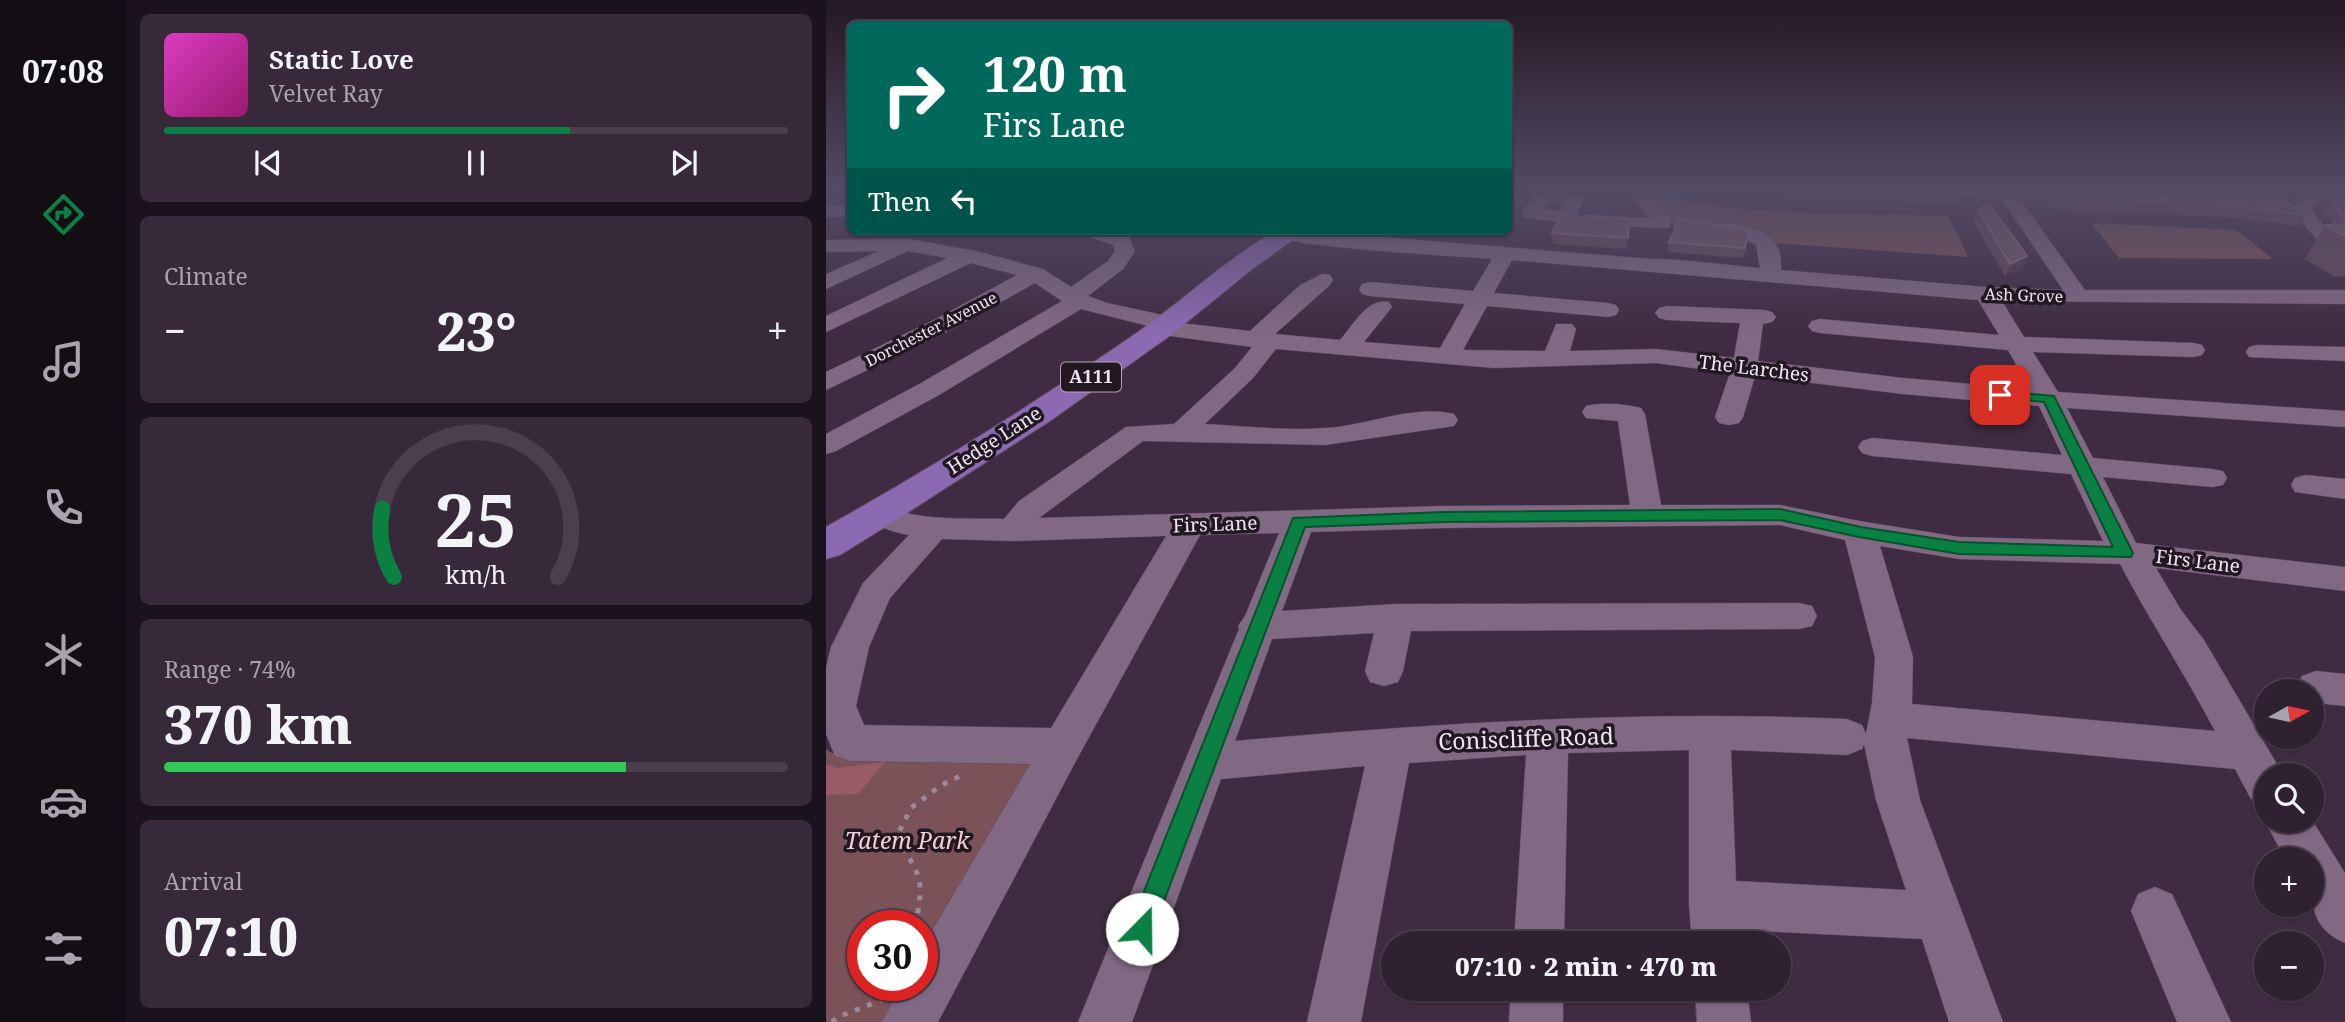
<!DOCTYPE html>
<html lang="en">
<head>
<meta charset="utf-8">
<style>
	:root { --surface:#302132; --page:#38293a; --text:#f1f3f6; --muted:#a8a3ac; --line:#4b3e4d; --accent:#0b8043 }
	body { margin:0; font-family:"Noto Serif",serif; background:var(--page); color:var(--text); height:100vh; display:flex; flex-direction:column; font-size:26px; white-space:nowrap }
	* { box-sizing:border-box; margin:0 }
	p { font-size:23px; color:var(--muted) }
	.icon { flex:none; width:38px; height:38px; fill:none; stroke:currentColor; stroke-width:2; stroke-linecap:round; stroke-linejoin:round }
	.map { position:relative; flex:1; overflow:hidden }
	.drawer { display:flex; flex-direction:column; gap:14px; padding:14px; background:#1a121c; width:700px }
	.drawer>* { flex:none }
	.top-card { position:absolute; left:21px; top:21px; width:665px; height:214px; border-radius:10px; box-shadow:0 2px 5px #0004,0 0 0 2px var(--line); background:#00695c; color:#fff; overflow:hidden }
	.needle { width:46px; rotate:81deg }
	.tools { position:absolute; left:1428px; top:679px; display:grid; gap:14px }
	.tools a { display:grid; place-items:center; width:70px; height:70px; border-radius:50%; background:var(--surface); box-shadow:0 2px 5px #0004,0 0 0 2px var(--line); font-size:35px }
	.speed { position:absolute; left:21px; top:910px; display:flex; gap:14px; font-size:35px; font-weight:700; text-align:center }
	.speed>* { display:grid; place-content:center; width:91px; height:91px; border-radius:50%; background:var(--surface); box-shadow:0 2px 5px #0004,0 0 0 2px var(--line); line-height:1 }
	.speed .limit { border:10px solid #d22; background:#fff; color:#111 }
	.pin { position:absolute; display:grid; place-items:center; width:60px; height:60px; color:#fff; margin:-30px; border-radius:14px; box-shadow:0 4px 10px #0006 }
	.me { position:absolute; width:77px; margin:-38px; rotate:22deg; stroke-linejoin:round; filter:drop-shadow(0 0 5px #0008) }
	.turn { display:flex; align-items:center; gap:24px; height:147px; padding:0 21px; font-size:32px }
	.turn .icon { width:91px; height:91px; stroke-width:2.5 }
	.turn b { display:block; font-size:49px; line-height:60px }
	.then { display:flex; align-items:center; height:66px; padding:0 21px; background:#0003; gap:14px; font-size:26px }
	.big { font-size:52px; font-weight:800; line-height:1.1 }
	.drawer .widget { flex:1; display:flex; flex-direction:column; justify-content:center; gap:10px; min-width:0; padding:0 24px; border-radius:10px; background:var(--page) }
	.drawer .dial { align-items:center; gap:0 }
	.dial svg { height:182px; overflow:visible; fill:none; stroke:var(--line); stroke-width:7; stroke-linecap:round; text-anchor:middle }
	.dial text { fill:var(--text); stroke:none }
	.song { display:flex; align-items:center; gap:21px }
	.cover { width:84px; height:84px; border-radius:10px; background:linear-gradient(135deg,hsl(310 70% 55%),hsl(320 70% 35%)) }
	.played { height:7px; border-radius:4px; background:linear-gradient(90deg,var(--accent) 65%,var(--line) 65%) }
	.keys { display:flex; justify-content:space-around; direction:ltr }
	.heat { display:flex; justify-content:space-between; align-items:center; font-size:38px; direction:ltr }
	.charge { height:10px; border-radius:5px; background:linear-gradient(90deg,#34c759 74%,var(--line) 0) }
	.trip { position:absolute; left:555px; top:931px; width:410px; height:70px; border-radius:35px; background:var(--surface); box-shadow:0 2px 5px #0004,0 0 0 2px var(--line); font-weight:800; line-height:70px; text-align:center }
	main { display:flex; flex:1; min-height:0 }
	.tab-bar { display:flex; flex-direction:column; width:126px; justify-content:space-around; align-items:center; background:#130d14; color:var(--muted) }
	.tab-bar .icon { width:49px; height:49px }
	.tab-bar .current { color:var(--accent) }
	.tab-bar b { font-size:32px; color:var(--text) }
	.map>svg:first-child { display:block }
</style>
</head>
<body>
<main>
<nav class="tab-bar">
<b>07:08</b>
<svg class="icon current" aria-label="directions" viewBox="0 0 24 24"><path d="M12 3l9 9-9 9-9-9zM9 14v-3h6M13 9l2 2-2 2"/></svg>
<svg class="icon" aria-label="music" viewBox="0 0 24 24"><path d="M9 18V5l10-2v13"/><circle cx="6" cy="18" r="3"/><circle cx="16" cy="16" r="3"/></svg>
<svg class="icon" aria-label="phone" viewBox="0 0 24 24"><path d="M5 4h4l2 5-3 2q2 4 5 5l2-3 5 2v4C11 20 4 13 5 4z"/></svg>
<svg class="icon" aria-label="climate" viewBox="0 0 24 24"><path d="M12 3v18M4 7l16 10M4 17L20 7"/></svg>
<svg class="icon" aria-label="car" viewBox="0 0 24 24"><path d="M5 17H2v-5l4-1 3-4h7l3 4 3 1v5h-3M9 17h6M6 11h13"/><circle cx="7" cy="17" r="2"/><circle cx="17" cy="17" r="2"/></svg>
<svg class="icon" aria-label="filters" viewBox="0 0 24 24"><path d="M4 7h16M4 17h16"/><circle cx="9" cy="7" r="2"/><circle cx="15" cy="17" r="2"/></svg>
</nav>
<section class="drawer">
<div class="widget">
<div class="song"><i class="cover"></i><div><b>Static Love</b><p>Velvet Ray</p></div></div>
<div class="played"></div>
<div class="keys"><svg class="icon" aria-label="previous" viewBox="0 0 24 24"><path d="M18 5L8 12l10 7zM5 5v14"/></svg><svg class="icon" aria-label="pause" viewBox="0 0 24 24"><path d="M8 5v14M16 5v14"/></svg><svg class="icon" aria-label="next" viewBox="0 0 24 24"><path d="M6 5l10 7-10 7zM19 5v14"/></svg></div>
</div>
<div class="widget"><p>Climate</p>
<div class="heat"><a>−</a><b class="big">23°</b><a>+</a></div>
</div>
<div class="widget dial"><svg viewBox="0 0 100 80">
<path d="M14 69A42 42 0 1 1 86 69"/>
<path d="M14 69A42 42 0 0 1 9 39" stroke="#0b8043"/>
<text x="50" y="56" font-size="32" font-weight="700">25</text>
<text x="50" y="72" font-size="11">km/h</text>
</svg></div>
<div class="widget"><p>Range · 74%</p><b class="big">370 km</b><div class="charge"></div></div>
<div class="widget"><p>Arrival</p><b class="big">07:10</b></div>
</section>
<div class="map">
<svg width="1519" height="1022" viewBox="0 0 1519 1022">
	<rect width="100%" height="100%" fill="#402c42"/>
	<!-- green -->
	<path fill="#7a5258" d="M 823,193 C 920,217 1023,213 1123,216 L 1142,257 L 947,243 L 916,231 L 848,227 Z
		M 1265,223 L 1410,230 L 1447,259 L 1293,258 Z
		M 0,749 L 6,753 L 77,760 L 225,753 L 96,978 L 96,926 L 37,926 L 37,985 L 92,985 L 71,1022 L 0,1022 Z"/>
	<!-- forest -->
	<path fill="#995b65" d="M 59,762 L 32,794 L 0,795 L 0,764 L 11,768 Z"/>
	<g fill="none" stroke-linecap="round" stroke-linejoin="round">
		<defs>
			<path id="minor" d="M 728,190 L 755,195 L 758,199 L 747,221 L 740,223 L 698,217 L 696,213 L 708,195 ZM 726,201 L 738,203 L 734,211 L 717,209 L 721,203 Z
				M 801,190 L 820,190 L 846,220 L 843,228 L 755,225 L 752,221 L 755,217 L 762,215 L 824,218 Z
				M 1112,190 L 1238,190 L 1276,193 L 1279,197 L 1270,202 L 1194,199 L 1259,290 L 1519,290 L 1519,304 L 1176,301 L 1198,337 L 1367,343 L 1376,345 L 1379,350 L 1376,355 L 1367,357 L 1207,352 L 1232,392 L 1519,411 L 1519,427 L 1241,408 L 1267,458 L 1386,469 L 1397,471 L 1401,478 L 1397,485 L 1386,487 L 1277,477 L 1310,543 L 1519,567 L 1519,591 L 1330,568 L 1355,610 L 1378,640 L 1455,771 L 1457,775 L 1440,775 L 1440,804 L 1425,799 L 1409,769 L 1081,738 L 1094,800 L 1177,1022 L 1123,1022 L 1096,939 L 914,930 L 916,943 L 866,943 L 863,904 L 863,750 L 742,753 L 738,943 L 688,943 L 700,755 L 583,763 L 535,1022 L 481,1022 L 539,766 L 395,779 L 306,1022 L 252,1022 L 413,629 L 412,626 L 419,616 L 453,533 L 374,535 L 251,759 L 112,1022 L 56,1022 L 75,985 L 96,985 L 96,948 L 204,764 L 24,761 L 9,756 L 0,734 L 0,668 L 5,647 L 37,583 L 83,535 C 67,532 48,527 39,513 L 44,506 C 61,501 69,510 85,514 C 115,520 148,518 178,519 L 193,501 L 300,427 L 348,424 L 409,368 L 426,347 L 337,335 L 329,333 L 326,327 L 255,309 L 113,395 L 10,451 L 0,454 L 0,434 L 95,383 L 236,301 L 209,283 L 126,329 L 0,390 L 0,372 L 110,319 L 191,275 L 145,263 L 0,332 L 0,316 L 121,258 L 82,251 L 0,289 L 0,274 L 53,251 L 0,252 L 0,240 L 83,239 L 154,252 L 217,269 L 245,287 L 282,261 L 289,251 L 287,245 L 259,235 L 256,231 L 285,231 L 303,237 L 309,251 L 297,269 L 262,296 L 281,303 L 351,318 L 355,323 L 424,331 L 474,285 L 496,274 L 504,275 L 507,280 L 504,285 L 449,334 L 514,340 C 527,325 542,297 563,302 L 566,307 L 538,342 L 614,348 L 639,304 L 544,296 L 536,294 L 533,289 L 536,284 L 544,282 L 647,291 L 666,259 C 634,256 447,247 434,231 L 480,231 L 825,259 C 862,259 897,265 934,268 L 930,245 L 916,238 L 879,233 L 876,229 L 879,225 C 900,220 942,225 952,248 C 955,254 955,263 955,270 L 1160,287 L 1237,290 L 1175,198 L 1121,195 ZM 686,260 L 1152,300 L 1173,335 L 994,319 L 986,321 L 982,326 L 986,331 L 994,333 L 1182,350 L 1204,389 L 1077,378 L 932,361 L 937,324 L 946,322 L 950,317 L 946,312 L 938,310 L 841,306 L 833,308 L 829,313 L 833,318 L 841,320 L 914,323 L 908,358 L 830,349 L 744,351 L 750,329 L 746,324 L 730,324 L 719,351 L 637,350 L 661,306 L 782,317 L 790,315 L 793,310 L 790,305 L 782,303 L 668,293 ZM 450,349 L 668,368 L 830,363 L 904,373 L 889,417 L 893,423 L 903,425 L 913,423 L 917,417 L 929,376 L 1077,394 L 1213,406 L 1236,455 L 1046,438 L 1036,441 L 1032,447 L 1036,453 L 1046,456 L 1245,474 L 1277,541 L 1133,537 L 1033,521 L 954,505 L 835,505 L 819,414 L 815,408 C 798,404 777,402 760,406 L 756,412 L 760,418 L 792,421 L 804,505 L 617,506 L 213,518 L 317,441 L 499,445 L 628,426 L 632,420 L 628,414 C 586,404 541,426 499,428 C 460,431 418,426 379,424 L 427,378 ZM 954,525 L 1019,540 L 1049,657 L 1046,703 L 1040,734 L 1036,725 L 1021,719 C 816,710 613,723 409,741 L 446,639 L 548,633 L 539,671 L 544,682 L 558,686 L 572,682 L 577,671 L 585,631 L 973,629 L 986,626 L 991,616 L 986,606 L 973,603 L 569,604 L 456,611 L 485,532 L 617,528 ZM 340,536 L 225,728 L 38,725 L 30,706 L 43,647 L 64,598 L 116,539 L 187,541 ZM 1054,546 L 1133,559 L 1294,564 C 1324,621 1359,674 1389,731 L 1086,704 L 1087,657 ZM 1038,744 L 1050,800 L 1080,890 L 910,881 L 905,750 L 1021,755 L 1036,749 Z
				M 1361,190 L 1380,190 L 1387,199 C 1378,208 1339,209 1330,200 L 1339,195 L 1364,194 Z
				M 1481,190 L 1499,190 L 1485,209 L 1497,225 L 1519,241 L 1519,256 C 1496,250 1480,228 1467,209 Z
				M 0,205 L 24,206 L 24,216 L 0,217 Z
				M 1432,345 L 1519,347 L 1519,361 L 1423,357 L 1420,352 L 1423,347 Z
				M 1480,475 L 1519,479 L 1519,499 L 1469,492 L 1465,485 L 1469,478 Z
				M 1490,671 L 1519,674 L 1519,706 L 1490,703 L 1486,701 L 1486,691 L 1473,691 L 1470,687 L 1476,676 Z
				M 1440,817 L 1440,821 L 1486,820 L 1519,873 L 1519,943 C 1480,927 1486,895 1486,859 L 1459,859 L 1439,821 Z
				M 1329,887 L 1346,894 L 1405,1022 L 1351,1022 L 1305,911 L 1312,894 Z
				M 685,989 L 737,989 L 737,1022 L 683,1022 Z
				M 869,989 L 921,989 L 925,1022 L 871,1022 Z"/>
			<path id="major" d="M 450,231 L 479,231 L 425,270 L 345,335 L 224,421 L 56,529 L 14,555 L 0,559 L 0,527 C 107,467 211,402 312,332 C 359,299 400,259 450,231 Z"/>
		</defs>
		<!-- minor casing -->
		<use href="#minor" stroke="#5b495d" stroke-width="1"/>
		<!-- major casing -->
		<use href="#major" stroke="#5b495d" stroke-width="2"/>
		<!-- path-far1 -->
		<path stroke="#99899a" stroke-width="2.5" stroke-dasharray="2.5 3.5" stroke-linecap="butt" d="M 1513,190 L 1519,199"/>
		<!-- path -->
		<path stroke="#99899a" stroke-width="5" stroke-dasharray="5 8" stroke-linecap="butt" d="M 89,926 C 98,886 97,872 69,840 L 85,808 L 114,786 L 136,775
			M 6,1022 L 12,1017 L 58,999"/>
		<!-- minor -->
		<use href="#minor" fill="#816983" fill-rule="evenodd"/>
		<!-- major -->
		<use href="#major" fill="#8c6ab1" fill-rule="evenodd"/>
	</g>
	<!-- wall -->
	<path fill="#654858" d="M 867,190 L 1135,190 L 1131,204 L 893,191 L 889,195 Z
		M 1310,190 L 1360,190 L 1359,192 Z
		M 1382,190 L 1457,190 L 1453,197 L 1480,215 L 1473,226 L 1419,219 L 1332,213 L 1331,211 L 1326,213 L 1219,208 L 1223,197 L 1373,197 L 1385,195 Z
		M 1500,190 L 1519,190 L 1519,197 L 1499,194 Z
		M 1506,199 L 1519,201 L 1519,276 L 1509,277 L 1479,259 L 1499,225 L 1507,224 L 1499,210 Z
		M 1152,210 L 1197,269 L 1179,276 L 1148,222 Z
		M 803,220 L 801,249 L 727,244 L 726,233 Z
		M 843,242 L 921,243 L 917,258 L 842,252 Z"/>
	<!-- shaded-wall -->
	<path fill="#503648" d="M 1336,200 L 1331,211 L 1326,213 L 1331,202 Z
		M 1201,256 L 1197,269 L 1179,276 L 1184,264 Z"/>
	<!-- building -->
	<path fill="#745968" stroke="#876e7e" stroke-width="2" d="M 1086,190 L 1135,190 L 1135,193 Z
		M 1394,190 L 1457,190 L 1453,196 L 1480,215 L 1425,208 L 1337,202 L 1336,200 L 1331,202 L 1223,197 L 1230,192 L 1373,197 L 1390,194 Z
		M 1506,199 L 1519,201 L 1519,220 L 1518,220 Z
		M 1163,203 L 1201,256 L 1184,264 L 1152,210 Z
		M 735,215 L 803,220 L 802,238 L 726,233 Z
		M 853,219 L 917,230 L 922,233 L 919,248 L 843,242 Z
		M 1519,224 L 1519,236 L 1499,225 Z"/>
	<!-- sky -->
	<linearGradient id="sky" x2="0" y2="1"><stop stop-color="#231824"/><stop offset="0.57" stop-color="#534b65"/><stop offset="1" stop-color="#534b65" stop-opacity="0"/></linearGradient>
	<rect width="1519" height="333" fill="url(#sky)"/>
	<!-- route -->
	<path fill="#0b8043" stroke="#07532c" stroke-width="2" d="M 1174,391 L 1228,396 L 1307,553 L 1305,557 L 1133,554 L 1033,537 L 954,520 L 617,522 L 479,527 L 324,938 L 316,941 L 307,938 L 303,929 L 467,518 L 617,512 L 954,509 L 1035,527 L 1133,542 L 1287,547 L 1218,402 L 1170,397 L 1170,392 Z"/>
	<g text-anchor="middle" stroke-width="7" stroke-linejoin="round" paint-order="stroke">
		<!-- far-street labels -->
		<g font-size="16" fill="#f1e4f2" stroke="#211822">
			<text transform="translate(1198 295) rotate(2)" y="6">Ash Grove</text>
			<text transform="translate(105 329) rotate(-27)" y="6">Dorchester Avenue</text>
		</g>
		<!-- shield labels -->
		<rect fill="#211822" stroke="#b3a7b4" stroke-width="2" x="235" y="362.5" width="60" height="29" rx="5"/>
		<g font-size="18" font-weight="bold" fill="#f1e4f2">
			<text x="265" y="383">A111</text>
		</g>
		<!-- street labels -->
		<g font-size="19" fill="#f1e4f2" stroke="#211822">
			<text transform="translate(928 368) rotate(7)" y="7">The Larches</text>
			<text transform="translate(168 440) rotate(-33)" y="7">Hedge Lane</text>
			<text transform="translate(389 524) rotate(-2)" y="7">Firs Lane</text>
			<text transform="translate(1372 561) rotate(7)" y="7">Firs Lane</text>
		</g>
		<!-- near-street labels -->
		<g font-size="23" fill="#f1e4f2" stroke="#211822">
			<text transform="translate(700 739) rotate(-2)" y="8">Coniscliffe Road</text>
		</g>
		<!-- near-park labels -->
		<g font-size="23" font-style="italic" fill="#f7d0d5" stroke="#211822">
			<text x="81" y="849">Tatem Park</text>
		</g>
	</g>
</svg>
<div class="tools">
<a><svg class="needle" viewBox="-14 -14 28 28"><path d="M0-13l5 13h-10z" fill="#e53935"/><path d="M0 13l5-13h-10z" fill="#a8a3ac"/></svg></a>
<a><svg class="icon" aria-label="search" viewBox="0 0 24 24"><circle cx="10" cy="10" r="6"/><path d="M15 15l6 6"/></svg></a>
<a>+</a>
<a>−</a>
</div>
<div class="speed"><div class="limit">30</div></div>
<div class="pin" style="left:1174px;top:395px;background:#d93025"><svg class="icon" aria-label="arrive" viewBox="0 0 24 24"><path d="M6 21V4h12l-3 4 3 4H6"/></svg></div>
<svg class="me" style="left:316px;top:929px" viewBox="-20 -20 40 40"><circle r="19" fill="#fff"/><path d="M0-13L10 11 0 6-10 11z" fill="#0b8043"/></svg>
<div class="trip">07:10 · 2 min · 470 m</div>
<div class="top-card">
<div class="turn"><svg class="icon" aria-label="right" viewBox="0 0 24 24"><path d="M7 20v-9h11M14 6l5 5-5 5"/></svg><div><b>120 m</b>Firs Lane</div></div>
<div class="then">Then<svg class="icon" aria-label="left" viewBox="0 0 24 24"><path d="M17 20v-9H6M10 6l-5 5 5 5"/></svg></div>
</div>
</div>
</main>
</body>
</html>
